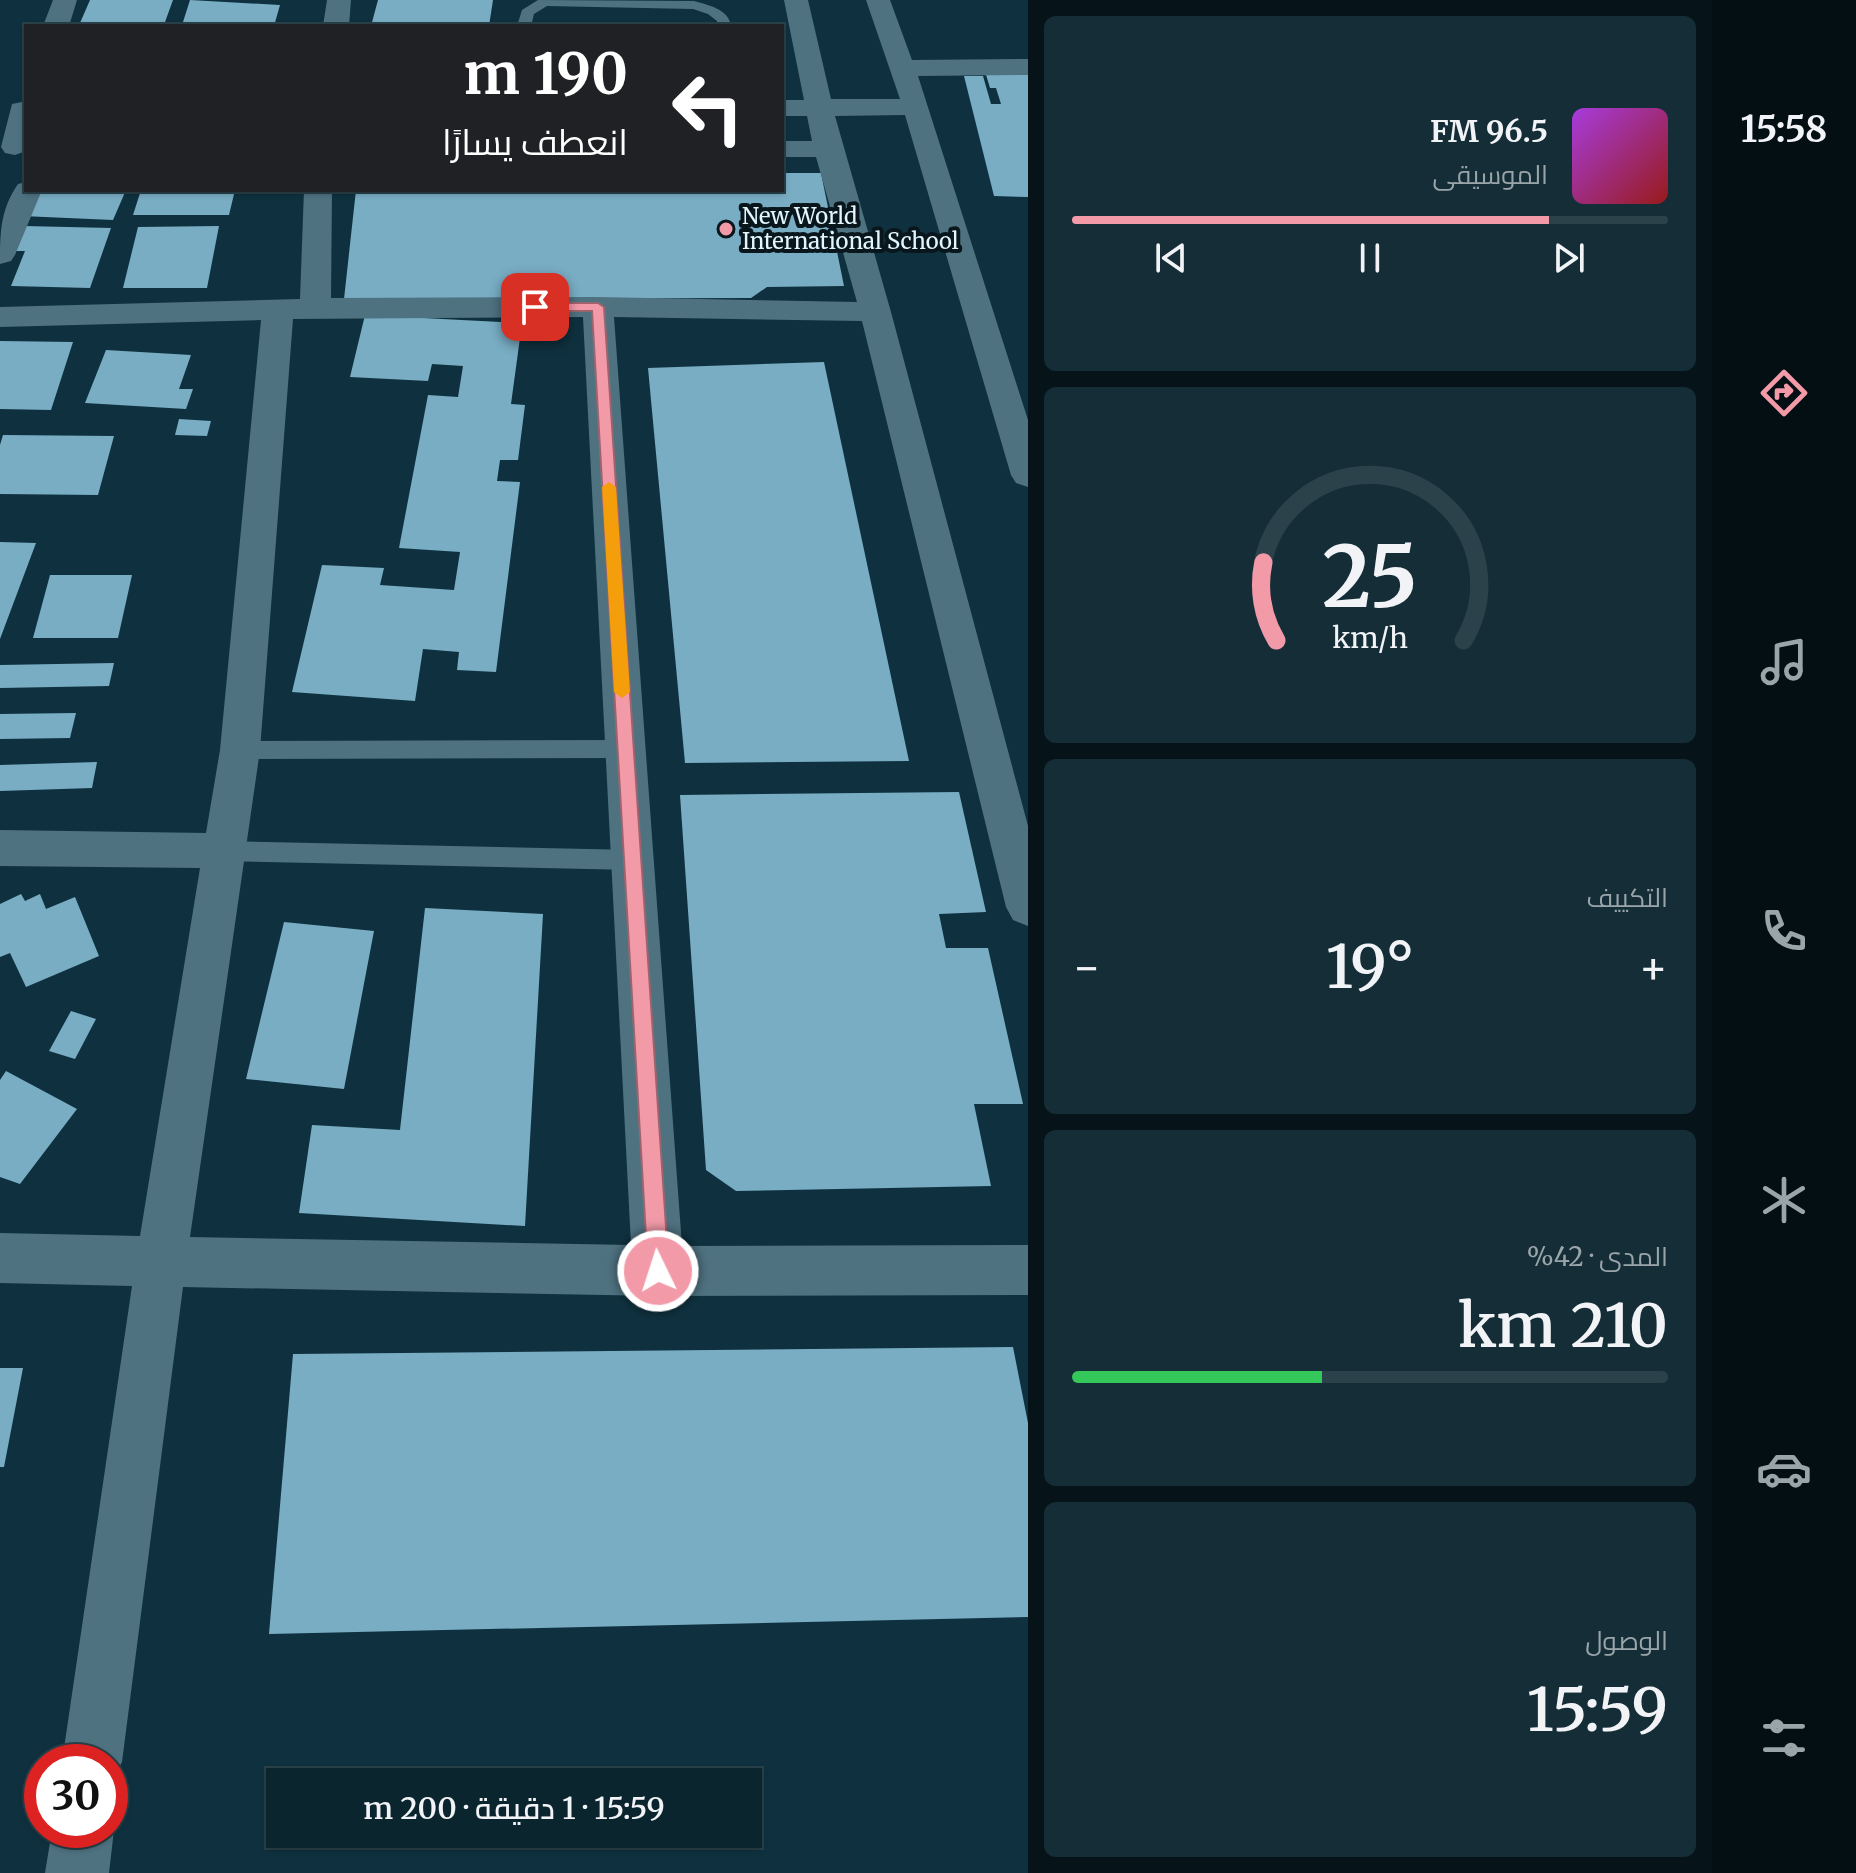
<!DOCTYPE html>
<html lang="ar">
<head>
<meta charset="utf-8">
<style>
	:root { --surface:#0b252f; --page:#142d37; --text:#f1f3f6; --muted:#9aa5aa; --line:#2b424b; --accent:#f39aa9 }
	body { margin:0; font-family:Merriweather,Cairo,serif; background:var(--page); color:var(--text); direction:rtl; height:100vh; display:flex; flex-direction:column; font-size:30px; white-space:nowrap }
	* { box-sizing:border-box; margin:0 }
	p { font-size:26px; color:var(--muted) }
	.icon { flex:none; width:44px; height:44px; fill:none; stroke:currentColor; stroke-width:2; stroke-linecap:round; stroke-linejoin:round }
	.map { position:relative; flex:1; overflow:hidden; direction:ltr }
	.side { display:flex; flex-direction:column; gap:16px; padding:16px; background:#06141a; width:684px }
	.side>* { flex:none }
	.top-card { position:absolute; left:24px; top:24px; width:760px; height:168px; border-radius:0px; box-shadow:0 2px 6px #0004,0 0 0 2px var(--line); direction:rtl; background:#202124; color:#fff; overflow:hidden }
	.speed { position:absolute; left:24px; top:1744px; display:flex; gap:16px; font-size:40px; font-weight:700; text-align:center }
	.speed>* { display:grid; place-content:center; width:104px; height:104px; border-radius:50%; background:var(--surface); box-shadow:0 2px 6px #0004,0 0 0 2px var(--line); line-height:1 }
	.speed .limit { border:12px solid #d22; background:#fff; color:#111 }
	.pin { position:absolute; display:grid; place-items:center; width:68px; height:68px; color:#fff; margin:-34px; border-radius:16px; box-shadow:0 4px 12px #0006 }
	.me { position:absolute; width:88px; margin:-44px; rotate:356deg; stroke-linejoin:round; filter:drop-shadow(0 0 6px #0008) }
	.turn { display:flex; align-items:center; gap:28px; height:168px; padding:0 24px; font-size:36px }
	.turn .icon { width:104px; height:104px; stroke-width:2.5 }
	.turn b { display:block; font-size:56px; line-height:68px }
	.big { font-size:60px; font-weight:600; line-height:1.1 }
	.side .widget { flex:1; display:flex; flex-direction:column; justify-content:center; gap:12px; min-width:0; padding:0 28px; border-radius:12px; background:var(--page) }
	.side .dial { align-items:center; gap:0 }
	.dial svg { height:208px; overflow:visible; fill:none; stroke:var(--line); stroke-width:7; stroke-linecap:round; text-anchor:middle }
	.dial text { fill:var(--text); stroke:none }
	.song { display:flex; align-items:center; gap:24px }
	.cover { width:96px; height:96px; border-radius:12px; background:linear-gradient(135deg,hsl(280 70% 55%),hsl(0 70% 35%)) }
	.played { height:8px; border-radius:4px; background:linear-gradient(90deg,var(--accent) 80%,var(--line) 80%) }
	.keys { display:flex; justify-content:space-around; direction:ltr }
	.heat { display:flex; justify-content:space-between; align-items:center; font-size:44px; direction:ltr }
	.charge { height:12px; border-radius:6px; background:linear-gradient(90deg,#34c759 42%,var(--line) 0) }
	.trip { position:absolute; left:266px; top:1768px; width:496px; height:80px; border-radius:0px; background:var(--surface); box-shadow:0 2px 6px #0004,0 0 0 2px var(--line); font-weight:600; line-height:80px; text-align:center; direction:rtl }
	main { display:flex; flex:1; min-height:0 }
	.dock { display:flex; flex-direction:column; width:144px; justify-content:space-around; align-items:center; background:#040f13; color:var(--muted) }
	.dock .icon { width:56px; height:56px }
	.dock .active { color:var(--accent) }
	.dock b { font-size:36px; color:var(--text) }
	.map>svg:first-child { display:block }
</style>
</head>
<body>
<main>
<nav class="dock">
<b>15:58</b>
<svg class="icon active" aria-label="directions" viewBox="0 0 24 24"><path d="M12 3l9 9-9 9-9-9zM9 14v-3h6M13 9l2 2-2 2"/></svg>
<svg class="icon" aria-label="music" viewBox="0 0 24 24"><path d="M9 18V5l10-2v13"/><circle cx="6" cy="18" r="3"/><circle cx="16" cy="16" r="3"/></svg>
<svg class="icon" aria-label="phone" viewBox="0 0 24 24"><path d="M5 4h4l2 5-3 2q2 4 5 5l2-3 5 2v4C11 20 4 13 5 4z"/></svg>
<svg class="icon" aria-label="climate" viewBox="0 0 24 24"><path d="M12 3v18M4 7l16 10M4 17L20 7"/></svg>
<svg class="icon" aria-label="car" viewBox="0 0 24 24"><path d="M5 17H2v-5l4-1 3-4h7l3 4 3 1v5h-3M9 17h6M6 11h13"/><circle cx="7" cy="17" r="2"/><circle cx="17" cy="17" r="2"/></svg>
<svg class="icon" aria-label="filters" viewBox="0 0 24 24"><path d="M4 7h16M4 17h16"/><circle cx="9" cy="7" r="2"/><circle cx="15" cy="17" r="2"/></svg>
</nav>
<section class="side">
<div class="widget">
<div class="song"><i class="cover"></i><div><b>96.5 FM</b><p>الموسيقى</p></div></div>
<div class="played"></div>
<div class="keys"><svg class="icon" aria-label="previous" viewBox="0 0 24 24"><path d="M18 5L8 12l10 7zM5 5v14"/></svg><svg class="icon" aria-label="pause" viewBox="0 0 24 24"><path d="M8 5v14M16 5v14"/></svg><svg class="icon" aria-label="next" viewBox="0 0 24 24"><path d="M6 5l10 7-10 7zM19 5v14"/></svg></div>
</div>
<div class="widget dial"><svg viewBox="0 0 100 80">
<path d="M14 69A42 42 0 1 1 86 69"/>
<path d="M14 69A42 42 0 0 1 9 39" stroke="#f39aa9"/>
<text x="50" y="56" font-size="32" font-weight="700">25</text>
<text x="50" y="72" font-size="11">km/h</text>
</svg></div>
<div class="widget"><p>التكييف</p>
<div class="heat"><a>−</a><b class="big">19°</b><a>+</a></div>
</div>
<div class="widget"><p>المدى · 42%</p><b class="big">210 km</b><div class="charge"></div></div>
<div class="widget"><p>الوصول</p><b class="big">15:59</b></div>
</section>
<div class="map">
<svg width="1028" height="1873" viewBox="0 0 1028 1873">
	<rect width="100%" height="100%" fill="#0f313f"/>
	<!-- building -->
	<path fill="#79adc4" d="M 90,0 L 173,0 L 165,22 L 183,22 L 190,0 L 280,5 L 274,26 L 84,26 L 85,23 L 80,23 Z
		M 378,0 L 493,0 L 489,26 L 371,26 Z
		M 984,68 L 1028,69 L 1028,197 L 994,196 L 964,76 L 983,76 L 991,104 L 1001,104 L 996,88 L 990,88 Z
		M 782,173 L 821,173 L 844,286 L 767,287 L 751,298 L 344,299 L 356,190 L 782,190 Z
		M 34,190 L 126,190 L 113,220 L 22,216 Z
		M 141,190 L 235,190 L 229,215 L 133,215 Z
		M 24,226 L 111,228 L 90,288 L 11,286 L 25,251 L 13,251 Z
		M 219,226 L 207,288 L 123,288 L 138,227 Z
		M 365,315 L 522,323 L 511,404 L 525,405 L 518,460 L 500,460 L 497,481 L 520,482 L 496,672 L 457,670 L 459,652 L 423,649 L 415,701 L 292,692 L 322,565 L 384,568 L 380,585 L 454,590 L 460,552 L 399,548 L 428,395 L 458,397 L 463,366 L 432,364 L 428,381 L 350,377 Z
		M 0,341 L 73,342 L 51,410 L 0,409 Z
		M 106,350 L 191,355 L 179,389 L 193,389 L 186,409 L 85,403 Z
		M 824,362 L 909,761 L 685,763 L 648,368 Z
		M 179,419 L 211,421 L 207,436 L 175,435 Z
		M 3,435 L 114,436 L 98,495 L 0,494 L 0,445 Z
		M 0,542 L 36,543 L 0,639 Z
		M 50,575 L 132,575 L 118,638 L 33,638 Z
		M 114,663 L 109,686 L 0,688 L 0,665 Z
		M 76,713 L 70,738 L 0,739 L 0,714 Z
		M 97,762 L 92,788 L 0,791 L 0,765 Z
		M 959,792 L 986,912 L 939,914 L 946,948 L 988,948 L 1023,1104 L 974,1104 L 991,1186 L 736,1191 L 706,1170 L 680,795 Z
		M 21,894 L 25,901 L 40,894 L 46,909 L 75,897 L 99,956 L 26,987 L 10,953 L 0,957 L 0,904 Z
		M 425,908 L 543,914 L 525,1226 L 299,1213 L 312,1125 L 400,1130 Z
		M 284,922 L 374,931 L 344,1089 L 246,1079 Z
		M 71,1011 L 96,1019 L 75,1059 L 49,1051 Z
		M 6,1071 L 77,1109 L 20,1184 L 0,1177 L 0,1080 Z
		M 1013,1347 L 1028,1423 L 1028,1617 L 269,1634 L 293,1354 Z
		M 0,1368 L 23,1368 L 4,1467 L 0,1467 Z"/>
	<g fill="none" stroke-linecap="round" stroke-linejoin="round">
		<!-- lane -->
		<path fill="#4f7281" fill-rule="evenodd" d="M 538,0 L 694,1 C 708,5 729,9 731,26 L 717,26 L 717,21 L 708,14 L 693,9 L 547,6 L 534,14 L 531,26 L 517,26 L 522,10 Z
			M 626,740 L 634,743 L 637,749 L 634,755 L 626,758 L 240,759 L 232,756 L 229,750 L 232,744 L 240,741 Z
			M 222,841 L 633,850 L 641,853 L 645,860 L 641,867 L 633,870 L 222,861 L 214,858 L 210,851 L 214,844 Z"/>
		<!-- street -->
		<path fill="#4f7281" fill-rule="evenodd" d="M 53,0 L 77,0 L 69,26 L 43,26 Z
			M 327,0 L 351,0 L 349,26 L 323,26 Z
			M 784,0 L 808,0 L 831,99 L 900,99 L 866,0 L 890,0 L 912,60 L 1028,59 L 1028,75 L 918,76 L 1028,420 L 1028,487 L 1016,483 L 1011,475 L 905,115 L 835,116 L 891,312 L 1028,826 L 1028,926 L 1013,920 L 1006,907 L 862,321 L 614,317 L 682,1246 L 1028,1245 L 1028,1295 L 658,1296 L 183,1287 L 122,1762 L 110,1785 L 110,1762 L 62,1762 L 132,1286 L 0,1283 L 0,1233 L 140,1236 L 200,868 L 0,866 L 0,830 L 206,833 L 220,750 L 261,320 L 0,327 L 0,307 L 300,299 L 304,190 L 332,190 L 331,298 L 598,297 L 857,302 L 816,157 L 782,157 L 782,141 L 812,141 L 807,116 L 782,116 L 782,100 L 804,100 ZM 583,317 L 631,1245 L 190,1237 L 260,750 L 293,319 Z
			M 22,102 L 26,103 L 26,151 L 15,155 L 5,153 L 1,147 L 12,104 Z
			M 26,182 L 26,190 L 42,190 L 15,255 L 11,261 L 0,264 C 0,234 0,210 18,184 Z
			M 110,1820 L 114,1830 L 109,1873 L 45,1873 L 52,1830 L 110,1830 Z"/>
	</g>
	<!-- route -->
	<path fill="#f39aa9" stroke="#9e646e" stroke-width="2" d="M 598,303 L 604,307 L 669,1271 L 666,1279 L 658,1282 L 651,1279 L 648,1271 L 592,311 L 535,311 L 529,307 L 535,303 Z"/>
	<!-- slow -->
	<path fill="#f59e0b" d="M 609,482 L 616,487 L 630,692 L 622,698 L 614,692 L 602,487 Z"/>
	<!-- markers -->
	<circle fill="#f39aa9" stroke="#09171d" stroke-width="3" cx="726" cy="229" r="8"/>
	<g text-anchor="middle" stroke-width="8" stroke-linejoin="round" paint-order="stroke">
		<!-- far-poi labels -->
		<g font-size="22" fill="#e3f5fe" stroke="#09171d" text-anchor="start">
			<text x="742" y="224">New World<tspan x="742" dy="25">International School</tspan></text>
		</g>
	</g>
</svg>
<div class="speed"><div class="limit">30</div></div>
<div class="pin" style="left:535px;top:307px;background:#d93025"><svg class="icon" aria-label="arrive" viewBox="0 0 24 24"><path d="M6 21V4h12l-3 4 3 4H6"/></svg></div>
<svg class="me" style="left:658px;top:1271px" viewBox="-20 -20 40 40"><circle r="17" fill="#f39aa9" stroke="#fff" stroke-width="3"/><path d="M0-11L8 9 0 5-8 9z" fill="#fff"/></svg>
<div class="trip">15:59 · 1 دقيقة · 200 m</div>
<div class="top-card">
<div class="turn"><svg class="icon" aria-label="left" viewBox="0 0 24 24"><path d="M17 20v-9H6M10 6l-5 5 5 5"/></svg><div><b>190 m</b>انعطف يسارًا</div></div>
</div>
</div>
</main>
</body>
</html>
